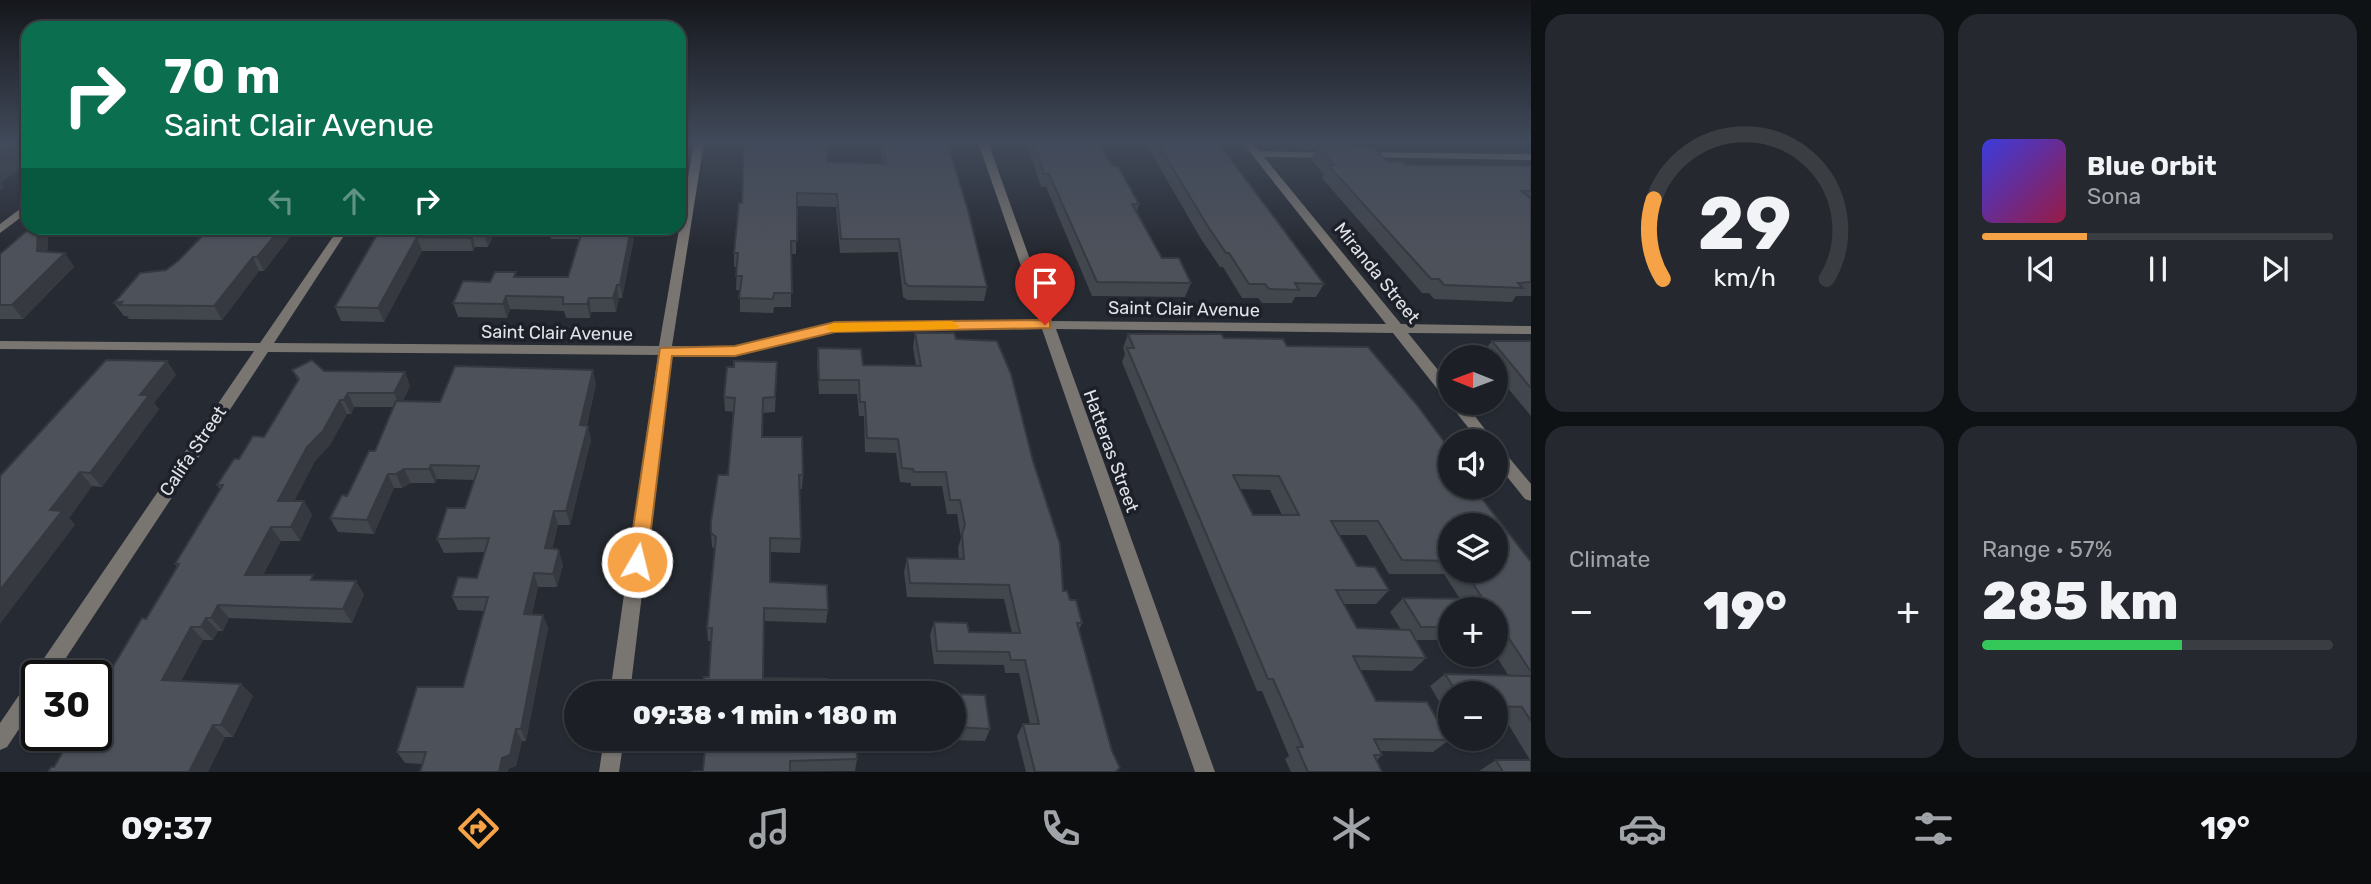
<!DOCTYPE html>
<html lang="en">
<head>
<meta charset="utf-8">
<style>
	:root { --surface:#1c2026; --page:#25282e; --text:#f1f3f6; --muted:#a0a3a7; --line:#3a3e43; --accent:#f6a247 }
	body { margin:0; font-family:Rubik,sans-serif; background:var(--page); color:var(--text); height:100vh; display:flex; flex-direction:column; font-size:26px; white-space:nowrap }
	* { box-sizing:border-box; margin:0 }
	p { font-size:23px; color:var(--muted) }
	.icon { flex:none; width:38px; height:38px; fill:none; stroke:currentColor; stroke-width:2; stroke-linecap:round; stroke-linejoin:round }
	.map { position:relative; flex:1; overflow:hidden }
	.panel { display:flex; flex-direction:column; gap:14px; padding:14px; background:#0f1215; width:840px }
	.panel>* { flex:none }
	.hud { position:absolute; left:21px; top:21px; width:665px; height:214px; border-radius:21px; box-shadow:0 2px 5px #0004,0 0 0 2px var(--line); background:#0b6e4f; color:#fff; overflow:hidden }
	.needle { width:46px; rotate:271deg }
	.fabs { position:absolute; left:1438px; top:345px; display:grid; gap:14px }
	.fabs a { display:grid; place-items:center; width:70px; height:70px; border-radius:50%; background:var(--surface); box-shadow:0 2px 5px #0004,0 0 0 2px var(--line); font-size:35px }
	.speed { position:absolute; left:21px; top:660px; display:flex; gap:14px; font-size:35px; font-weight:700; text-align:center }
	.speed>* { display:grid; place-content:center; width:91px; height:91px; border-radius:50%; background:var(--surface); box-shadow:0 2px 5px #0004,0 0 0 2px var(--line); line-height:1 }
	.speed .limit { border:4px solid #111; border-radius:10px; background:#fff; color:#111 }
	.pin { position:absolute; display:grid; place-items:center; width:60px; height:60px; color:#fff; margin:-72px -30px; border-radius:50% 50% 50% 0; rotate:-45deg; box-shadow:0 0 7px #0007 }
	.pin .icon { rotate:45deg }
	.me { position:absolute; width:77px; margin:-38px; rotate:8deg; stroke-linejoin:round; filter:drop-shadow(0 0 5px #0008) }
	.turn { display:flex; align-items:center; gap:24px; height:147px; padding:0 28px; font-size:32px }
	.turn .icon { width:91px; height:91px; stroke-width:2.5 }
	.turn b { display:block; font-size:49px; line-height:60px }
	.lanes { display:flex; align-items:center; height:66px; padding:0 28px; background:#0003; justify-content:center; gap:35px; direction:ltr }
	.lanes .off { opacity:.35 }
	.big { font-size:52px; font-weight:800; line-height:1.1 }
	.panel .widget { flex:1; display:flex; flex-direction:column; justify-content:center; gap:10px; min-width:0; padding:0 24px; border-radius:21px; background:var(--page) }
	.panel .dial { align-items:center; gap:0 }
	.dial svg { height:182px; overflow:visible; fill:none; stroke:var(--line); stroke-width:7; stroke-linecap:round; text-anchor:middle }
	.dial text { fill:var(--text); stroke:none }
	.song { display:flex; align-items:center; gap:21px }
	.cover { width:84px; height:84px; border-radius:10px; background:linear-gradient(135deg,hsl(240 70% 55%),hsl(340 70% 35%)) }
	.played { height:7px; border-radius:4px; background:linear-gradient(90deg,var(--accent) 30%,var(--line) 30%) }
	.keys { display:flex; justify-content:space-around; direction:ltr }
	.heat { display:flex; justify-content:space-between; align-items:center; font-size:38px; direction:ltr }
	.charge { height:10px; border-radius:5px; background:linear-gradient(90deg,#34c759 57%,var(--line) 0) }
	.panel .tiles { flex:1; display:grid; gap:14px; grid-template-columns:repeat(2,1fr) }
	.trip { position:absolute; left:564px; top:681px; width:402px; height:70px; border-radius:35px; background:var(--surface); box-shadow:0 2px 5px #0004,0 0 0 2px var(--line); font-weight:800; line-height:70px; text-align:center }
	.menu { display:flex; height:112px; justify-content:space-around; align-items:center; background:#0b0d0f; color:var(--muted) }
	.menu .icon { width:49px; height:49px }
	.menu .active { color:var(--accent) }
	.menu b { font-size:32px; color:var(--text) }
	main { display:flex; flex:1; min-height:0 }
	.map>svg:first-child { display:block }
</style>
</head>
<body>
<main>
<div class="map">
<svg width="1531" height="772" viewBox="0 0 1531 772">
	<rect width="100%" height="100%" fill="#262a32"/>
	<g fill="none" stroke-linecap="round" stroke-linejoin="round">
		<!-- minor -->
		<path fill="#797571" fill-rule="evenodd" d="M 694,142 L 704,142 L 672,346 L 735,347 L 835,323 L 1040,321 L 978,142 L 988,142 L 1052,321 L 1386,324 L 1242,142 L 1252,142 L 1260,151 L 1334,153 L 1334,157 L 1330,158 L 1264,157 L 1401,324 L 1531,326 L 1531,334 L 1408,333 L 1451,386 L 1451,402 L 1464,402 L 1494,441 L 1479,441 L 1451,406 L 1450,401 L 1446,400 L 1393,333 L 1056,329 L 1215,772 L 1195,772 L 1042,329 L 835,331 L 735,355 L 671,355 L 630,693 L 610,693 L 658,355 L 268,352 L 54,676 L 37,676 L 37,702 L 7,747 L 0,750 L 0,723 L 30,679 L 34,677 L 36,670 L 254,351 L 0,349 L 0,341 L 260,343 L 339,228 L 349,228 L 274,343 L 659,346 Z
			M 1364,152 L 1531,154 L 1531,160 L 1360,157 L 1360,153 Z
			M 28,203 L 28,212 L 0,233 L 0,224 Z
			M 1496,446 L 1501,448 L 1531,484 L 1531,501 L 1525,499 L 1496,463 Z
			M 604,738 L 624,738 L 619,772 L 599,772 Z"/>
	</g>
	<!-- wall -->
	<path fill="#42464d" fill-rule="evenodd" d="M 879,142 L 947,142 L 987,287 L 984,301 L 907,300 L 903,297 L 898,252 L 840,253 L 836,207 L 797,206 L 796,254 L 791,254 L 791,307 L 774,307 L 773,313 L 740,312 L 740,290 L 736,290 L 737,267 L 734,267 L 734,253 L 742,203 L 827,162 L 883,164 Z
		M 1026,142 L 1099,142 L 1112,166 L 1139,204 L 1137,211 L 1162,258 L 1191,283 L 1185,297 L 1092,296 L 1046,187 L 1041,187 Z
		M 1145,142 L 1218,142 L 1324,284 L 1316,297 L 1295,297 L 1292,303 L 1262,303 L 1258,298 L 1242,298 L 1223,267 L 1220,267 L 1201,239 Z
		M 1295,142 L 1358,142 L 1355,148 L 1387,161 L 1405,165 L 1531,166 L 1531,296 L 1516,296 L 1512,302 L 1434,299 L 1429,293 L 1422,293 L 1322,178 L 1324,174 L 1311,160 L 1317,149 L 1301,149 Z
		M 30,228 L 44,228 L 48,234 L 47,252 L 65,253 L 74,267 L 23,319 L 0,319 L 0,254 Z
		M 45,228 L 297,228 L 264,271 L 259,271 L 222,320 L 129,319 L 127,316 L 124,316 L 114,303 L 166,270 L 179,260 L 207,232 L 152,231 L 147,236 L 50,235 Z
		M 381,228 L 497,228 L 488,247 L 475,247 L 473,251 L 422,251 L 384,322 L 341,321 L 335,307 Z
		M 548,228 L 636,228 L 622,298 L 619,298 L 616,312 L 591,312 L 590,318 L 566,318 L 564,311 L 510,309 L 507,318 L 458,317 L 453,303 L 490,282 L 517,277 L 568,277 L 580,239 L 551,239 Z
		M 915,333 L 956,339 L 1063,591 L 1082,623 L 1079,630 L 1112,751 L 1120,768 L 1117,772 L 1026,772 L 1017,736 L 1023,724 L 1030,724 L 1019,673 L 1005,673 L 1004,665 L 934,664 L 930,635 L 934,622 L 969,632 L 1012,633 L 1004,599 L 907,597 L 904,572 L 907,558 L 959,559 L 958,548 L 961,538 L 957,514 L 947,514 L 942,486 L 911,486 L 911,483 L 900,482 L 896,453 L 865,452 L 864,416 L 859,416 L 857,394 L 819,394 L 817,363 L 818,348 L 863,365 L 916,366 L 913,347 Z
		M 1128,334 L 1224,338 L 1287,346 L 1451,486 L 1531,562 L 1531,772 L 1479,771 L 1496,760 L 1530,760 L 1505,719 L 1496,719 L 1496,693 L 1451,693 L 1451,717 L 1448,717 L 1430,686 L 1445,674 L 1508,675 L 1495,654 L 1496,654 L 1496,609 L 1451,609 L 1451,640 L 1416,640 L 1426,658 L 1412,671 L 1360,670 L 1376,701 L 1449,740 L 1433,752 L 1380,751 L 1382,755 L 1376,761 L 1382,772 L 1291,772 L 1285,759 L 1289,756 L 1262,691 L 1257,691 L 1122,362 L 1125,354 L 1123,348 ZM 1240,489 L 1270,490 L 1282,515 L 1253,515 ZM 1451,525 L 1496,570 L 1451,570 ZM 1339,535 L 1366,535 L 1389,574 L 1444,574 L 1460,599 L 1403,598 L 1390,612 L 1401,630 L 1357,628 L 1343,604 L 1376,604 L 1389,590 L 1357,566 Z
		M 1492,341 L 1531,341 L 1531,416 L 1496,374 L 1496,357 L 1482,357 L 1481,355 Z
		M 167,361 L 176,375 L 154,403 L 159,409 L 102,487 L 92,486 L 69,518 L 75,525 L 0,476 Z
		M 777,362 L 775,412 L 763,413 L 762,437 L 803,475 L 802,489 L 800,489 L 801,539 L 800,553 L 770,552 L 770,582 L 828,610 L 826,623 L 764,621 L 709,677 L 711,641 L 708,641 L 707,628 L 715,549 L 712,547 L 711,533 L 728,475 L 734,412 L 725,411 L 724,397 L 734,367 Z
		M 292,370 L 405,372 L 410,386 L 403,401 L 440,402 L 596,384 L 587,425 L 588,426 L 591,440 L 570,525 L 558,525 L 552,549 L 563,565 L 557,587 L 538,587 L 532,614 L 543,615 L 548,628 L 526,741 L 522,741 L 516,766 L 508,769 L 508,772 L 420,772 L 422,764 L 405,763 L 397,752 L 463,687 L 484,611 L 458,610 L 452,597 L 477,578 L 485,552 L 444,553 L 437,539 L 465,508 L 474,480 L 437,479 L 435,483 L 411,483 L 402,488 L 394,488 L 374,534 L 338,532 L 330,518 L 347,496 L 375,451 L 394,407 L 354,407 L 351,414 L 347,414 L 330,445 L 315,461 L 294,501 L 304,501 L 312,515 L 300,541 L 281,541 L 263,575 L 316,580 L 364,594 L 352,623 L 229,618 L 223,631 L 218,631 L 213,640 L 203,640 L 181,681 L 241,684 L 253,696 L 233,737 L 225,737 L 208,772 L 48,772 L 54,767 L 178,567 L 175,564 L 220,489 L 217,485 L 239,459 L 264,437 L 298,381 Z
		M 954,694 L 990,729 L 985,741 L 951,740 L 951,738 L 954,738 Z
		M 706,738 L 857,759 L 855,771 L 691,772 L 703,771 Z"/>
	<!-- shaded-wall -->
	<path fill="#36393f" d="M 16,142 L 28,142 L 28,162 L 1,183 L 4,187 L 0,190 L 0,154 Z
		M 38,228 L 44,228 L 48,234 L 47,265 L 37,251 Z
		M 142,228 L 150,228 L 152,231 L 147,236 Z
		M 281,228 L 297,228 L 264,271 L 257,257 Z
		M 487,228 L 497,228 L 488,247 L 484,233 Z
		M 631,228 L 636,228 L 622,298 L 620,285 Z
		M 472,233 L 475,247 L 473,251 L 470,238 Z
		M 417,237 L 422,251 L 384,322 L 378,308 Z
		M 65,253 L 74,267 L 23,319 L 12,305 Z
		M 253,257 L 259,271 L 222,320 L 214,306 Z
		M 617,285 L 619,298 L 616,312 L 613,298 Z
		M 506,296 L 510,309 L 507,318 L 503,304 Z
		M 589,298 L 591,312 L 590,318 L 587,304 Z
		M 167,361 L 176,375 L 154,403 L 159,409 L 102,487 L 90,473 L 140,395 Z
		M 593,370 L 596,384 L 583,439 L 580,425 Z
		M 405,372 L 410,386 L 400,407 L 394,393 Z
		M 348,393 L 354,407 L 351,414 L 344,400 Z
		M 340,400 L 347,414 L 330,445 L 315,461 L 287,515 L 278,501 L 307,447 Z
		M 588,426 L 591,440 L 570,525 L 566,511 Z
		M 431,465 L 437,479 L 435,483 L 429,469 Z
		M 404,469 L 411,483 L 402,488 L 396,474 Z
		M 80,472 L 92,486 L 69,518 L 75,525 L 0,624 L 0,590 L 50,510 Z
		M 388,474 L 394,488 L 374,534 L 367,520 Z
		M 304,501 L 312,515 L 300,541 L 291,527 Z
		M 554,511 L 558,525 L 549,562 L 545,548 Z
		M 271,527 L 281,541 L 255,589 L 245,575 Z
		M 559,551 L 563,565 L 557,587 L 553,574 Z
		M 534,573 L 538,587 L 529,628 L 524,614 Z
		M 356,581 L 364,594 L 352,623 L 343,609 Z
		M 218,605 L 229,618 L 223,631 L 211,618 Z
		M 543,615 L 548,628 L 526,741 L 521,729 Z
		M 206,618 L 218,631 L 213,640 L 201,627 Z
		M 191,627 L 203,640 L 175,693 L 162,680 Z
		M 241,684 L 253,696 L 233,737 L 221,725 Z
		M 213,725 L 225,737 L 208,772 L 189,772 Z
		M 516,729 L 522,741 L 516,766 L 508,769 L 508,772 L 499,772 L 502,758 Z"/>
	<!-- building -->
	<path fill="#4d515a" stroke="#36393f" stroke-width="2" fill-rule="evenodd" d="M 0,142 L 16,142 L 0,154 Z
		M 744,142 L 828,142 L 827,162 L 886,164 L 883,142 L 947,142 L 968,210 L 987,287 L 909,286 L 905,283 L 899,239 L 841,239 L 837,194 L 797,193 L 797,241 L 791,241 L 792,293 L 774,293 L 773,299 L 739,298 L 742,276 L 736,276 L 738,253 L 734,253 L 739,203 L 742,203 Z
		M 1033,142 L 1099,142 L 1112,166 L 1118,166 L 1139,204 L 1132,204 L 1162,258 L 1179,258 L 1191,283 L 1097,282 L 1049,174 L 1044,174 Z
		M 1157,142 L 1218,142 L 1324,284 L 1295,283 L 1299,290 L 1269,289 L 1265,284 L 1249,284 L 1229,253 L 1226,253 L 1207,225 Z
		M 1318,147 L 1373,148 L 1387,161 L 1402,162 L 1405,165 L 1531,166 L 1531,191 L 1522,191 L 1531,199 L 1531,282 L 1518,283 L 1523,288 L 1444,285 L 1439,279 L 1431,279 L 1328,165 L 1334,165 Z
		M 30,228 L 38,228 L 37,251 L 65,253 L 12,305 L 0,305 L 0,254 Z
		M 210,228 L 281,228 L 257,257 L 253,257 L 214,306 L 119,305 L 122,302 L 114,303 L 140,273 L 166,270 L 179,260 Z
		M 381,228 L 487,228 L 484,233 L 472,233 L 470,238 L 417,237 L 378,308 L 335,307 Z
		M 583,228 L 631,228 L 620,285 L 617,285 L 613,298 L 589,298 L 587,304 L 563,304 L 563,297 L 506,296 L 503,304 L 453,303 L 463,281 L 490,282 L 495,272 L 516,272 L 514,277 L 568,277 Z
		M 915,333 L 954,333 L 956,339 L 997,341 L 1011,374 L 1033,461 L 1060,544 L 1063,591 L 1067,591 L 1070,600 L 1076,600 L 1082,623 L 1077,623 L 1112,751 L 1120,768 L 1115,772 L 1035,772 L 1023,724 L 1039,724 L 1025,660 L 1011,660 L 1009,652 L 937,651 L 934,622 L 967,623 L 969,632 L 1020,633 L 1009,585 L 910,583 L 907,558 L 964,559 L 962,534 L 965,525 L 960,500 L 950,500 L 946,472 L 914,472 L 913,469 L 902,468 L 898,439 L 867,438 L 865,402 L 860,402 L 859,380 L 819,380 L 818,348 L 861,349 L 863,365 L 921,366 Z
		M 1128,334 L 1221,334 L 1224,338 L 1283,339 L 1287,346 L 1368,347 L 1417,405 L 1451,451 L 1451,486 L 1472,486 L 1531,562 L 1531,672 L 1501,626 L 1496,626 L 1496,609 L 1451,609 L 1451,627 L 1421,627 L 1403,598 L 1483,599 L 1464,570 L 1496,570 L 1496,525 L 1451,525 L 1451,561 L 1402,560 L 1378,521 L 1331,521 L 1357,566 L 1375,567 L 1389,590 L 1336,590 L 1357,628 L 1410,630 L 1426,658 L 1353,656 L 1376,701 L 1427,702 L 1449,740 L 1374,739 L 1382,755 L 1374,755 L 1382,772 L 1308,772 L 1297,747 L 1303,747 L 1273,679 L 1268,679 L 1127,348 L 1134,348 ZM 1233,475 L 1279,476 L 1299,515 L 1253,515 Z
		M 1492,341 L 1531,341 L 1531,388 L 1530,387 Z
		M 106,360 L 167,361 L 140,395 L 149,395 L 90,473 L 80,472 L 50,510 L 62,511 L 0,590 L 0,476 Z
		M 312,360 L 324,371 L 405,372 L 394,393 L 348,393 L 344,400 L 340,400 L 323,431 L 307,447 L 278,501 L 304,501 L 291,527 L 271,527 L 245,575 L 313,575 L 311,580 L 356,581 L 343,609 L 218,605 L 211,618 L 206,618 L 201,627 L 191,627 L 162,680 L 241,684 L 221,725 L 213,725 L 189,772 L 48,772 L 51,767 L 54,767 L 73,735 L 96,735 L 96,695 L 142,618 L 146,619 L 179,564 L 175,564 L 223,485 L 217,485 L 234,459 L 239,459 L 253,436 L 264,437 L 299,379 L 292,370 Z
		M 734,361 L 777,362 L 775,397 L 763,398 L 762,437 L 802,437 L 803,475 L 799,475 L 801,539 L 770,538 L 770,582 L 827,585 L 828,610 L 764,608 L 763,678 L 827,679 L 829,693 L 703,693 L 704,677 L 709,677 L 712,628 L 707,628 L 716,537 L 711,533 L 711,521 L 718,475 L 728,475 L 735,398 L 724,397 L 727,367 L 734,367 Z
		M 455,366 L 593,370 L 580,425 L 588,426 L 566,511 L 554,511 L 545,548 L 557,549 L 559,551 L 553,574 L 534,573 L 524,614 L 543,615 L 521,729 L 516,729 L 510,755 L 502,758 L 499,772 L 420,772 L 426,752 L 397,752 L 417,687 L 463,687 L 488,597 L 452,597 L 458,577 L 477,578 L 489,538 L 437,539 L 447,508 L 465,508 L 479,466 L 431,465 L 429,469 L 404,469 L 396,474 L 388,474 L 367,520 L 330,518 L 342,495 L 347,496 L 369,451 L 375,451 L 396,401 L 440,402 Z
		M 1445,674 L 1531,676 L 1531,721 L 1522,707 L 1496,706 L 1496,693 L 1457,693 Z
		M 954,694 L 985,695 L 990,729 L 955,727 L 954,714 Z
		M 706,738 L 856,738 L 857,759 L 790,761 L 790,772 L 691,772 L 703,771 Z
		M 1496,760 L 1531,760 L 1531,772 L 1503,772 Z"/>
	<!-- sky -->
	<linearGradient id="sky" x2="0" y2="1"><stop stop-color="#15171c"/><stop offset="0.57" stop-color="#414a5a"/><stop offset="1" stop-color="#414a5a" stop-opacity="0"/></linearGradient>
	<rect width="1531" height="250" fill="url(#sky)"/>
	<!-- route -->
	<path fill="#f6a247" stroke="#a0692e" stroke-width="2" d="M 1045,320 L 1050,321 L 1050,328 L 835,332 L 735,356 L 672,356 L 647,562 L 644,567 L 630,567 L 628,562 L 660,348 L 735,346 L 835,322 Z"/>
	<!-- slow -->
	<path fill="#f59e0b" d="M 952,321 L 959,326 L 957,329 L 833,332 L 825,328 L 833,323 Z"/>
	<g text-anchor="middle" stroke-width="7" stroke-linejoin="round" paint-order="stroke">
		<!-- street labels -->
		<g font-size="18" fill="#e0e3e8" stroke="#1d2028">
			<text transform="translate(1377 273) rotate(51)" y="6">Miranda Street</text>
			<text transform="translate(1184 309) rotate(1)" y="6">Saint Clair Avenue</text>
			<text transform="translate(557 333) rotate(1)" y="6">Saint Clair Avenue</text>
			<text transform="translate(193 451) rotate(-56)" y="6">Califa Street</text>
			<text transform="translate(1111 451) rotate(70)" y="6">Hatteras Street</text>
		</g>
	</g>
</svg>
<div class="fabs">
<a><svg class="needle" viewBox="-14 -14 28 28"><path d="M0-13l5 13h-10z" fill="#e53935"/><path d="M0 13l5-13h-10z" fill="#a0a3a7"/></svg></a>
<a><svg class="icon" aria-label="sound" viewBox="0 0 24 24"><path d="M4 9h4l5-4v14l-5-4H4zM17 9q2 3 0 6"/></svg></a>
<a><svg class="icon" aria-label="layers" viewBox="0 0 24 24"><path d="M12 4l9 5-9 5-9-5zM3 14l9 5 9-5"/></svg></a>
<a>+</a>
<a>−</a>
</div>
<div class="speed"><div class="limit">30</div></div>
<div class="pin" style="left:1045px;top:325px;background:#d93025"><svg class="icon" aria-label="arrive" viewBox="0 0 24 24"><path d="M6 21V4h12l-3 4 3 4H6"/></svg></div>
<svg class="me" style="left:637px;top:562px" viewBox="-20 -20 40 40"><circle r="17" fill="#f6a247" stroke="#fff" stroke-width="3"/><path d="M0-11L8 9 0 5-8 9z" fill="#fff"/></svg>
<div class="trip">09:38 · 1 min · 180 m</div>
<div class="hud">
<div class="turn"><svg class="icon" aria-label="right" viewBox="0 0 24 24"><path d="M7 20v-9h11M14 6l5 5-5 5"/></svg><div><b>70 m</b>Saint Clair Avenue</div></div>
<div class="lanes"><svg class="icon off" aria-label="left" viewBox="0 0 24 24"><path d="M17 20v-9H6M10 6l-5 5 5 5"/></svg><svg class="icon off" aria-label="ahead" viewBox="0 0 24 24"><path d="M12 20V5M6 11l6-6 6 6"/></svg><svg class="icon" aria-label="right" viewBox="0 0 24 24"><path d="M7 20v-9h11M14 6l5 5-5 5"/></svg></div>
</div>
</div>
<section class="panel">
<div class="tiles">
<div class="widget dial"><svg viewBox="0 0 100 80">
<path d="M14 69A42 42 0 1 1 86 69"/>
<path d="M14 69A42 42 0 0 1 10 34" stroke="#f6a247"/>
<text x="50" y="56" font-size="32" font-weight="700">29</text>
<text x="50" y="72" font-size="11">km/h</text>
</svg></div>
<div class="widget">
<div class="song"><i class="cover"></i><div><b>Blue Orbit</b><p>Sona</p></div></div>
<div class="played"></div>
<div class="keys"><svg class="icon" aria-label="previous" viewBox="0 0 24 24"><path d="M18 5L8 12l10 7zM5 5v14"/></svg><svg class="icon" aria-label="pause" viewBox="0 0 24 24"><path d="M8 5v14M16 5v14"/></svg><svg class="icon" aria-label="next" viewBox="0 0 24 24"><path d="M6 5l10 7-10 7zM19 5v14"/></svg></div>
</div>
<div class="widget"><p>Climate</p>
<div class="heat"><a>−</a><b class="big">19°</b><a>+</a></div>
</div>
<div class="widget"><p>Range · 57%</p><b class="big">285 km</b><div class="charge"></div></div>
</div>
</section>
</main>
<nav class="menu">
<b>09:37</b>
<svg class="icon active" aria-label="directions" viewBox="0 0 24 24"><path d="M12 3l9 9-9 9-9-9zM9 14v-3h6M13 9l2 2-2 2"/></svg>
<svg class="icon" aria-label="music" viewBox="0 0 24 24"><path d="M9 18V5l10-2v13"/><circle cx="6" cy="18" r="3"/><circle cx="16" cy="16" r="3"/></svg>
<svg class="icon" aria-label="phone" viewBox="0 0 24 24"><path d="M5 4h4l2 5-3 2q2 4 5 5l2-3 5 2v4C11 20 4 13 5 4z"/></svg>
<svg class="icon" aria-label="climate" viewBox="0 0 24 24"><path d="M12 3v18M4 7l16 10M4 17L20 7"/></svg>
<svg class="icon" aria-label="car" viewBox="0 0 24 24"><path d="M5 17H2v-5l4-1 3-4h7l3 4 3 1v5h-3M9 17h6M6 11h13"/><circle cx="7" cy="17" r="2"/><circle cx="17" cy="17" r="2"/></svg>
<svg class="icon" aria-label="filters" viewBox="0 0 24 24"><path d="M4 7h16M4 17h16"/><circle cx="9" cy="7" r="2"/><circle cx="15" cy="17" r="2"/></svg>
<b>19°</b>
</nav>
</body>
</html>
